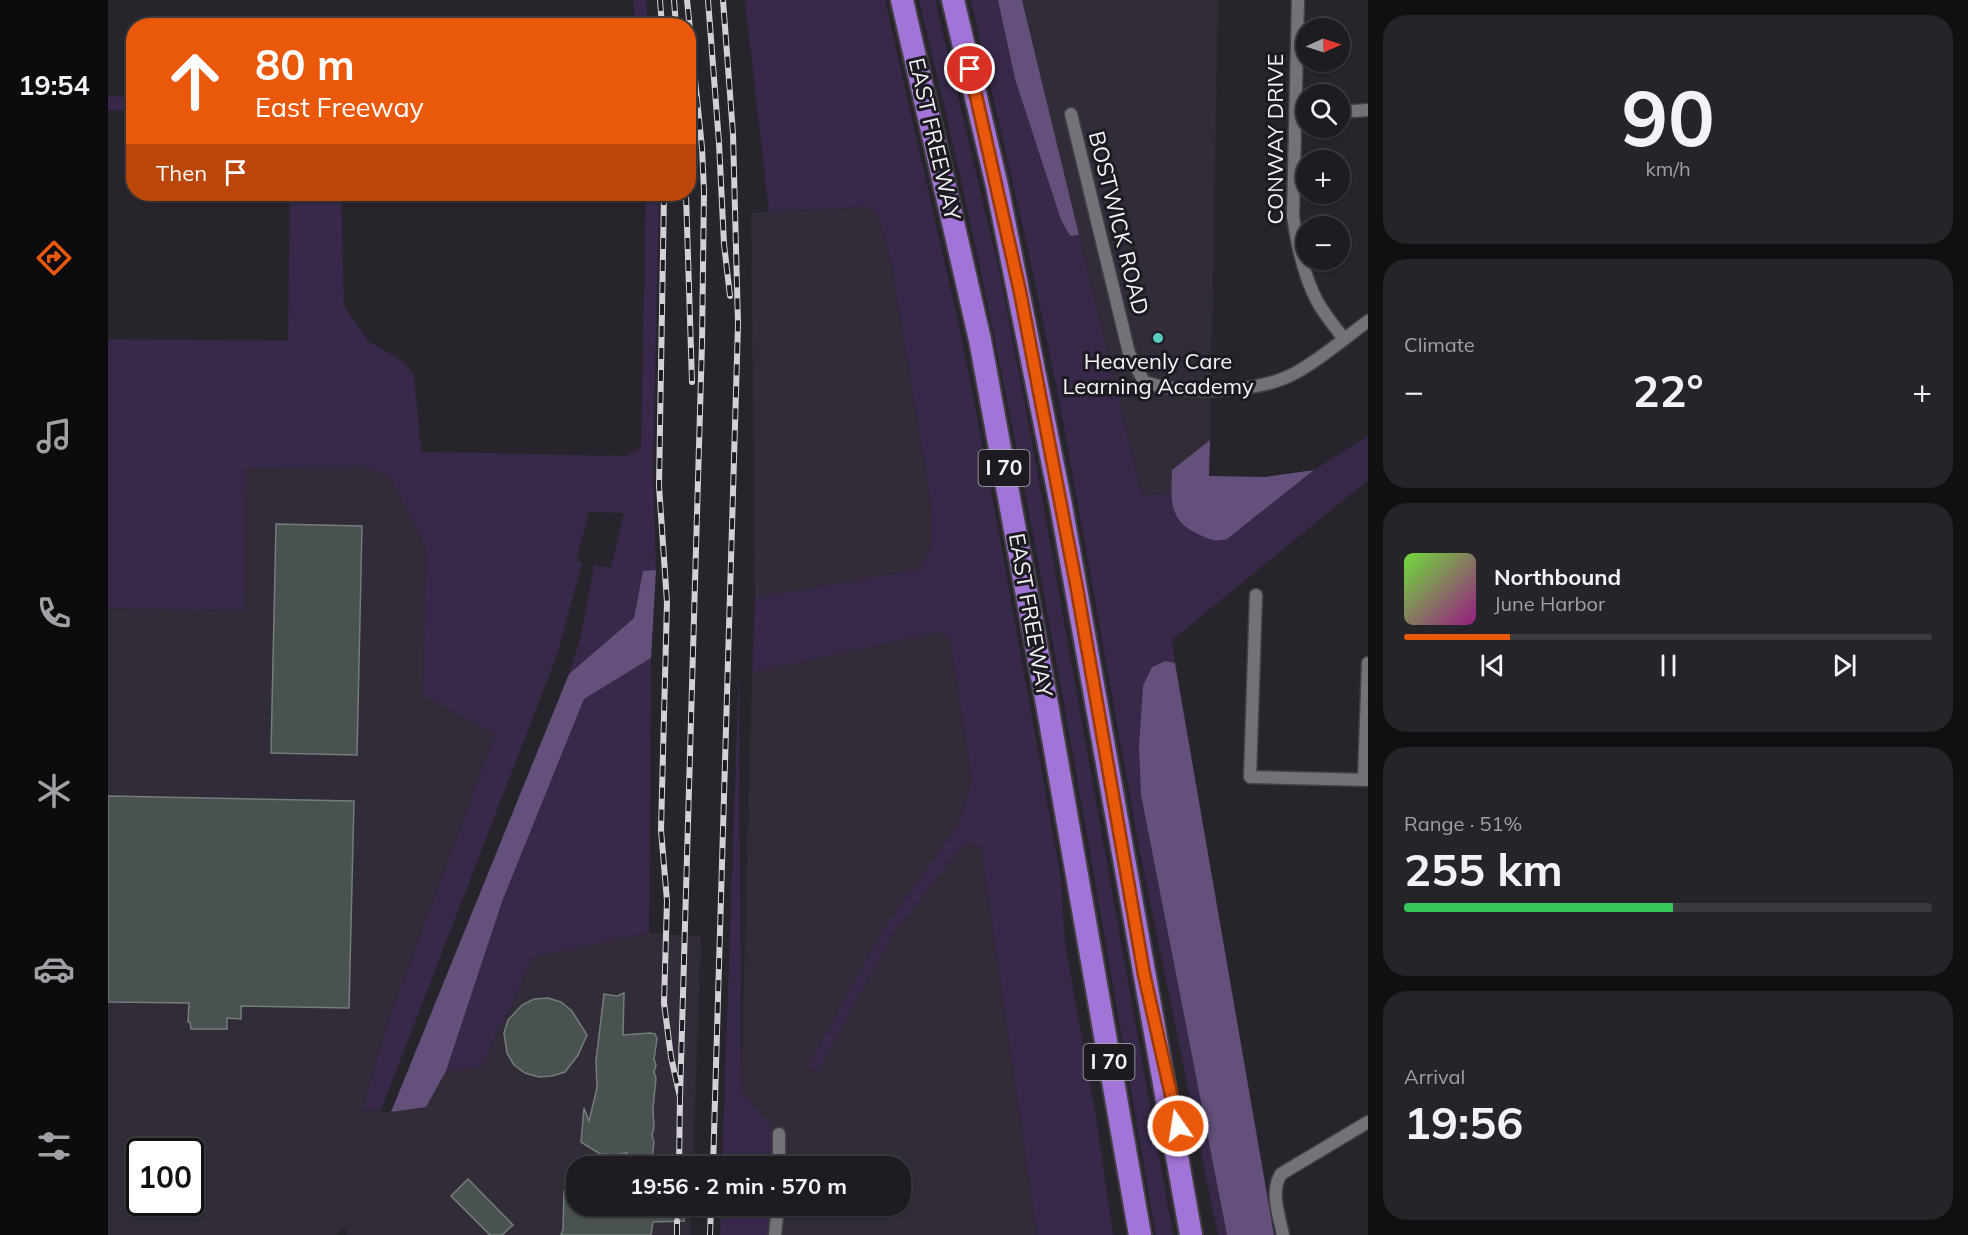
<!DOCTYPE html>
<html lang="en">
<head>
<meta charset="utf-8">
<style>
	:root { --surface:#1d1c20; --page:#252529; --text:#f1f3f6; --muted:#a0a1a5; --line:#3b3a3e; --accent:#ea580c }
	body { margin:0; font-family:Mulish,sans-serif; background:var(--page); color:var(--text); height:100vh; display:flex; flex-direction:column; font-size:22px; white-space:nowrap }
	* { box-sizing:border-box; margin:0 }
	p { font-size:20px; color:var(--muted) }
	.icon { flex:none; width:33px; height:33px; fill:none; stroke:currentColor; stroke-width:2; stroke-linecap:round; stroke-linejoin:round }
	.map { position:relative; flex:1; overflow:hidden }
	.drawer { display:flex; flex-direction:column; gap:15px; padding:15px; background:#100f12; width:600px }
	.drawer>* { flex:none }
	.banner { position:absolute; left:18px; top:18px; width:570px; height:183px; border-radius:24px; box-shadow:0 2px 4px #0004,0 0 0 2px var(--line); background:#ea580c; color:#fff; overflow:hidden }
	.needle { width:39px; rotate:87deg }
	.controls { position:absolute; left:1188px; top:18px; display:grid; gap:12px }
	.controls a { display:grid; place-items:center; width:54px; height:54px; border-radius:50%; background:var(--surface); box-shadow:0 2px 4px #0004,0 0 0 2px var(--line); font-size:30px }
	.speed { position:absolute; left:18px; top:1138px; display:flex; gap:12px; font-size:30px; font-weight:700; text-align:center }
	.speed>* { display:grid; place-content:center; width:78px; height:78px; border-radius:50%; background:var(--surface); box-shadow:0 2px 4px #0004,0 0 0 2px var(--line); line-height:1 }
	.speed .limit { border:3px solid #111; border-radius:9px; background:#fff; color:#111 }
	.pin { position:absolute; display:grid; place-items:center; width:51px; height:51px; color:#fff; margin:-26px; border:3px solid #fff; border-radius:50%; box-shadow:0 2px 6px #0007 }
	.me { position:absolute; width:66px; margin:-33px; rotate:347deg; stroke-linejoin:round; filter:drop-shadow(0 0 4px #0008) }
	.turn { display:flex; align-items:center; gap:21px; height:126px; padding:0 30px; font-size:27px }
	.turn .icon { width:78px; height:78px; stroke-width:2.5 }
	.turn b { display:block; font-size:42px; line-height:51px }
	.then { display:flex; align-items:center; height:57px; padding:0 30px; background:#0003; gap:12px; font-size:22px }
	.big { font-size:45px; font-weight:700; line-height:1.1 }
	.drawer .card { flex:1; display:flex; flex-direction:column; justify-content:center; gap:9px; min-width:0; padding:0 21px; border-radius:24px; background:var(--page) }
	.drawer .dial { align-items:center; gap:0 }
	.dial b { font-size:78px; line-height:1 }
	.song { display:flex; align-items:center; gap:18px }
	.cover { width:72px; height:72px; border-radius:9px; background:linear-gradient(135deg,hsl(100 70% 55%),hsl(310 70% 35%)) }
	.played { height:6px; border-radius:3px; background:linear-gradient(90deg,var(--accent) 20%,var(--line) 20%) }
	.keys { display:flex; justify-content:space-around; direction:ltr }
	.heat { display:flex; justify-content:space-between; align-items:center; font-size:33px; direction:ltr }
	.charge { height:9px; border-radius:4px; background:linear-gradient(90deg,#34c759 51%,var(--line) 0) }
	.trip { position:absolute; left:458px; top:1156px; width:345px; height:60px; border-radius:24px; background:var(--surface); box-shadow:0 2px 4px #0004,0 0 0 2px var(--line); font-weight:700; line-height:60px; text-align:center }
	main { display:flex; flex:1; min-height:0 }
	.tabs { display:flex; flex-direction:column; width:108px; justify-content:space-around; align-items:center; background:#0c0b0d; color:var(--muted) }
	.tabs .icon { width:42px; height:42px }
	.tabs .current { color:var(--accent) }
	.tabs b { font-size:27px; color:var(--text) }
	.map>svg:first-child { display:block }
</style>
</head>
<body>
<main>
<nav class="tabs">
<b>19:54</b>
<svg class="icon current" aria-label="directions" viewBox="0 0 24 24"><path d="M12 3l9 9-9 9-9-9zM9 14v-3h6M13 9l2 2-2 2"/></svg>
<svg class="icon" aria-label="music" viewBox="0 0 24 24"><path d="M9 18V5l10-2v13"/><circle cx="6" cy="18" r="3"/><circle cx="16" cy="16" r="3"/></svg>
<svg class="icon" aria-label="phone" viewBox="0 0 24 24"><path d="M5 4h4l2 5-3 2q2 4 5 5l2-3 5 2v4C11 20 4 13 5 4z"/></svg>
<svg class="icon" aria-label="climate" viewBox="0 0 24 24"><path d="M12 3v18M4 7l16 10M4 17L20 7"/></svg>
<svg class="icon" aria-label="car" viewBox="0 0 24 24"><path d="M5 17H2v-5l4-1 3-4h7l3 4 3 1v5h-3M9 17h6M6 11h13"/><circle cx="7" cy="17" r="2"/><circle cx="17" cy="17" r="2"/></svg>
<svg class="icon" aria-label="filters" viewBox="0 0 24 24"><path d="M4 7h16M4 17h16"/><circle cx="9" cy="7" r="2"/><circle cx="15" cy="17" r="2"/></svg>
</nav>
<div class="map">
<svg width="1260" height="1235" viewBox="0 0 1260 1235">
	<rect width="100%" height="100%" fill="#27252b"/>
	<!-- built -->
	<path fill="#312c37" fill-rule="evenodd" d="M 914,0 L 1110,0 L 1102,440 L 1064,470 L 1063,492 L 1034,496 Z
		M 760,207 L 769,213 L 782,257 L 824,509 L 824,545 L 811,569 L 647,598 L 643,213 Z
		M 257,467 L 281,476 L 318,549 L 315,696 L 387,733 L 280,1022 L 254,1110 L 283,1112 L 318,1107 L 338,1071 L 373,1067 L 426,957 L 541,933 L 593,936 L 585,1167 L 468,1167 L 468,1206 L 583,1206 L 582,1235 L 240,1235 L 236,1227 L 228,1235 L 0,1235 L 0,608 L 136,611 L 137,468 ZM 32,1152 L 82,1152 L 82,1203 L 32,1203 Z
		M 831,632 L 842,639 L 864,781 L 850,825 L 775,930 L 700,1066 L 709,1072 L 785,934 L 857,843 L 873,847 L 929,1235 L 661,1235 L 665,1206 L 792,1206 L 792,1167 L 664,1167 L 663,1125 L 633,1091 L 644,673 Z"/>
	<!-- green -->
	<path fill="#38294b" d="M 525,0 L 538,0 L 540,25 L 527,25 Z
		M 637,0 L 777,0 L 853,335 L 885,501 L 953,879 L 957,943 L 988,1117 L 1005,1235 L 929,1235 L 873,847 L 857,843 L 785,934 L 709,1072 L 700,1066 L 775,930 L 850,825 L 864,781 L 842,639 L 831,632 L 644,673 L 647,598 L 811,569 L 824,545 L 824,509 L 782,257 L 769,213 L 760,207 L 661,212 Z
		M 811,0 L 827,0 L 890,266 L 922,431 L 1065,1235 L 1048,1235 C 976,822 911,407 811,0 Z
		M 863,0 L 890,0 L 907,79 L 953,220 L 962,236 L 971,235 L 1034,496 L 1063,492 L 1067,515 L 1119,539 L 1206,470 L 1260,436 L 1260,480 L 1064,640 L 1067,663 L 1058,661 L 1033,795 L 1119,1235 L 1110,1235 L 1032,852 L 952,404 L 922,258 Z
		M 0,96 L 25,97 L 25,110 L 0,110 Z
		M 182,194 L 233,194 L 236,306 L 260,341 L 296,362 L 306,376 L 313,452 L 518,456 L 533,448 L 538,194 L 551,194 L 545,466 L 548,570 L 535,571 L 526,618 L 461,674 L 472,640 L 486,565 L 503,568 L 516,513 L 481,512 L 468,561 L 474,563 L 449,655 L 273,1110 L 254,1110 L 280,1022 L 387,734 L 315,696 L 318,549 L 281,476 L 257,467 L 137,468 L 136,611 L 0,608 L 0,339 L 180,341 Z
		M 543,658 L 541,933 L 426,957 L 373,1067 L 338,1071 L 395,899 L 476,699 Z
		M 631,669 L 633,1091 L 663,1125 L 664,1167 L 614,1167 Z
		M 613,1206 L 665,1206 L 661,1235 L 612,1235 Z"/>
	<!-- forest -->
	<path fill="#63507b" d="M 890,0 L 914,0 L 971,235 L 962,236 L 953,220 L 907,79 Z
		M 1102,440 L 1101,476 L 1157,477 L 1206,470 L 1119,539 C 1107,542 1103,540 1092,535 C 1060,521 1063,501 1064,470 Z
		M 548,570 L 543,658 L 476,699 L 395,899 L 338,1071 L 318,1107 L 283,1112 L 461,674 L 526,618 L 535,571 Z
		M 1058,661 L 1067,663 L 1166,1235 L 1119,1235 L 1033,795 L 1031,747 L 1035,686 L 1044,667 Z"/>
	<!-- building -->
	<path fill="#495250" stroke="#737d7b" stroke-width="1.5" d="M 168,524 L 254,526 L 249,755 L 163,753 Z
		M 0,796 L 246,801 L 241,1008 L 133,1006 L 133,1019 L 119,1018 L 119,1029 L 83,1029 L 82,1022 L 80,1022 L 81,1003 L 0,1002 Z
		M 516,993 L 515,1035 L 542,1033 L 547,1034 L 549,1039 L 546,1059 L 548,1065 L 546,1072 L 548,1078 L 545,1108 L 546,1128 L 544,1135 L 546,1142 L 544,1159 L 545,1167 L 518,1167 L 519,1153 L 508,1155 L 492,1154 L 473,1142 L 476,1108 L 481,1121 L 489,1088 L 488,1061 L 496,994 L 509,996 Z
		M 440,998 L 453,1002 L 464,1011 L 479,1035 L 470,1055 L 457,1072 L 444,1076 L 431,1077 L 417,1073 L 406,1065 L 399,1053 L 396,1033 L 400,1020 L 414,1005 L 426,999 Z
		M 360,1179 L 405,1225 L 394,1235 L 382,1235 L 343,1196 Z
		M 468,1185 L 468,1206 L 577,1206 L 576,1221 L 545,1222 L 543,1235 L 453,1235 L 455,1229 L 456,1191 Z"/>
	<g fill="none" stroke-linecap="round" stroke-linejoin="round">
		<defs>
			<path id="minor" d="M 1190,0 L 1185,216 C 1189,245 1195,274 1209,301 C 1216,314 1227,327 1236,339
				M 1232,112 L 1260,110
				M 963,114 L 1021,353 L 1036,382 C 1078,395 1150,394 1189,372 C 1214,358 1237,338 1260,321
				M 1148,595 L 1142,777 L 1260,780
				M 1256,780 L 1260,663
				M 671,1134 L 671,1167
				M 667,1235 L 670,1206
				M 1175,1235 C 1171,1215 1162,1192 1173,1174 L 1260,1122"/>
			<path id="motorway" d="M 794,0 L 872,340 L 939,704 L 1032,1235
				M 845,0 L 889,186 L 953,505 L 1083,1235"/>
		</defs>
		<!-- minor casing -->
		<use href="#minor" stroke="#424045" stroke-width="15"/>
		<!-- motorway casing -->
		<use href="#motorway" stroke="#424045" stroke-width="26"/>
		<!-- minor -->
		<use href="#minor" stroke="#747178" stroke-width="12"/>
		<!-- motorway -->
		<use href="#motorway" stroke="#a274d7" stroke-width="22"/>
		<defs>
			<path id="rail" d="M 552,0 L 554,26
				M 566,0 L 568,26
				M 600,0 L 611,143 L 616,244 L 622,296
				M 556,194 L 551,486 L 559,602 L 553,830 L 559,901 L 556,1003 L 563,1057 L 572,1097 L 571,1167
				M 578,194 L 584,382
				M 572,1097 L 594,343 L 596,191 L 594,148 L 579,0
				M 605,1167 L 630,324 L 625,134 L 615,0
				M 569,1235 L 569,1221
				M 602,1235 L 603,1206"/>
		</defs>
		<!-- rail casing -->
		<use href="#rail" stroke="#d3d1d5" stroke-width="6"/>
		<!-- rail -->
		<use href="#rail" stroke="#1d1b21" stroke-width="4" stroke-dasharray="11" stroke-linecap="butt"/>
	</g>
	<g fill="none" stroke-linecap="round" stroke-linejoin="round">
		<defs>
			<path id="route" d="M 862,69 L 912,292 L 969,589 L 1036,974 L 1070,1126"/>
		</defs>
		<!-- route casing -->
		<use href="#route" stroke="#983908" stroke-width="15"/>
		<!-- route -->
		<use href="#route" stroke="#ea580c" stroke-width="10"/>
	</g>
	<!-- markers -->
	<circle fill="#59cebf" stroke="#1d1b21" stroke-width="2" cx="1050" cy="338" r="6"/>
	<g text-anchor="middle" stroke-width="6" stroke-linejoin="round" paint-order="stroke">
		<!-- shield labels -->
		<g fill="#1d1b21" stroke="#b4b2b7" stroke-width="1.5">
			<rect x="870.5" y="450" width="51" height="36" rx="4.5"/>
			<rect x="975.5" y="1044" width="51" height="36" rx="4.5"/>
		</g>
		<g font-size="21" font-weight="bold" fill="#f5f3f7">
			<text x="896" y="475">I 70</text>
			<text x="1001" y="1069">I 70</text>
		</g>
		<!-- street labels -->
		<g font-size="22" fill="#f5f3f7" stroke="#1d1b21">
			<text transform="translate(827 139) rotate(77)" y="8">EAST FREEWAY</text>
			<text transform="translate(1167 139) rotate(-90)" y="8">CONWAY DRIVE</text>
			<text transform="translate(1011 223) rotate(76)" y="8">BOSTWICK ROAD</text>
			<text transform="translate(923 615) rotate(80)" y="8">EAST FREEWAY</text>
		</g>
		<!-- poi labels -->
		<g font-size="22" fill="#f5f3f7" stroke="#1d1b21">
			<text x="1050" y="369">Heavenly Care<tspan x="1050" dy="25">Learning Academy</tspan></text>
		</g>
	</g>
</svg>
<div class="controls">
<a><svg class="needle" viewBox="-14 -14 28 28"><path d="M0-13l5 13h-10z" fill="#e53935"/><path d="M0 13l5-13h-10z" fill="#a0a1a5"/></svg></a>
<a><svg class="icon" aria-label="search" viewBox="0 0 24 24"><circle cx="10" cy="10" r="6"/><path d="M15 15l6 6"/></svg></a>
<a>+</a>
<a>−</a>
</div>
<div class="speed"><div class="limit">100</div></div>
<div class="pin" style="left:862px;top:69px;background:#d93025"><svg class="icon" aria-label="arrive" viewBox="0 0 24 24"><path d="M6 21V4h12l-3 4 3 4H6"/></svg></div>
<svg class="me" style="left:1070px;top:1126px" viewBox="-20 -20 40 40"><circle r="17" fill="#ea580c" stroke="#fff" stroke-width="3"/><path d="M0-11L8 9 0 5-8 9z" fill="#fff"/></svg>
<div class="trip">19:56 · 2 min · 570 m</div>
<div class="banner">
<div class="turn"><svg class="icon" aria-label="ahead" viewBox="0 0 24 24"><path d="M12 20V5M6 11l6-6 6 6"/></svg><div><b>80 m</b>East Freeway</div></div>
<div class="then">Then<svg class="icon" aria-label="arrive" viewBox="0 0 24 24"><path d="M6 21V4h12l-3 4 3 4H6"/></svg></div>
</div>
</div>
<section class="drawer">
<div class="card dial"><b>90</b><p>km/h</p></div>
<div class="card"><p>Climate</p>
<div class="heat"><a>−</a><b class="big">22°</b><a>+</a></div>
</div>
<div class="card">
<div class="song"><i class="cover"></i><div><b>Northbound</b><p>June Harbor</p></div></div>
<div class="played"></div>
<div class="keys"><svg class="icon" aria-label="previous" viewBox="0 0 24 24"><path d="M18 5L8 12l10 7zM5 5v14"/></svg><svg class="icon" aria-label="pause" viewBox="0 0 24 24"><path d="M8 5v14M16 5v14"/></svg><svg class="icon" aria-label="next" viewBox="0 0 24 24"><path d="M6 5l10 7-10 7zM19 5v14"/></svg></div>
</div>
<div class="card"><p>Range · 51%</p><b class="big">255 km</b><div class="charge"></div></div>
<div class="card"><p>Arrival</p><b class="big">19:56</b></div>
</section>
</main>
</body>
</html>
